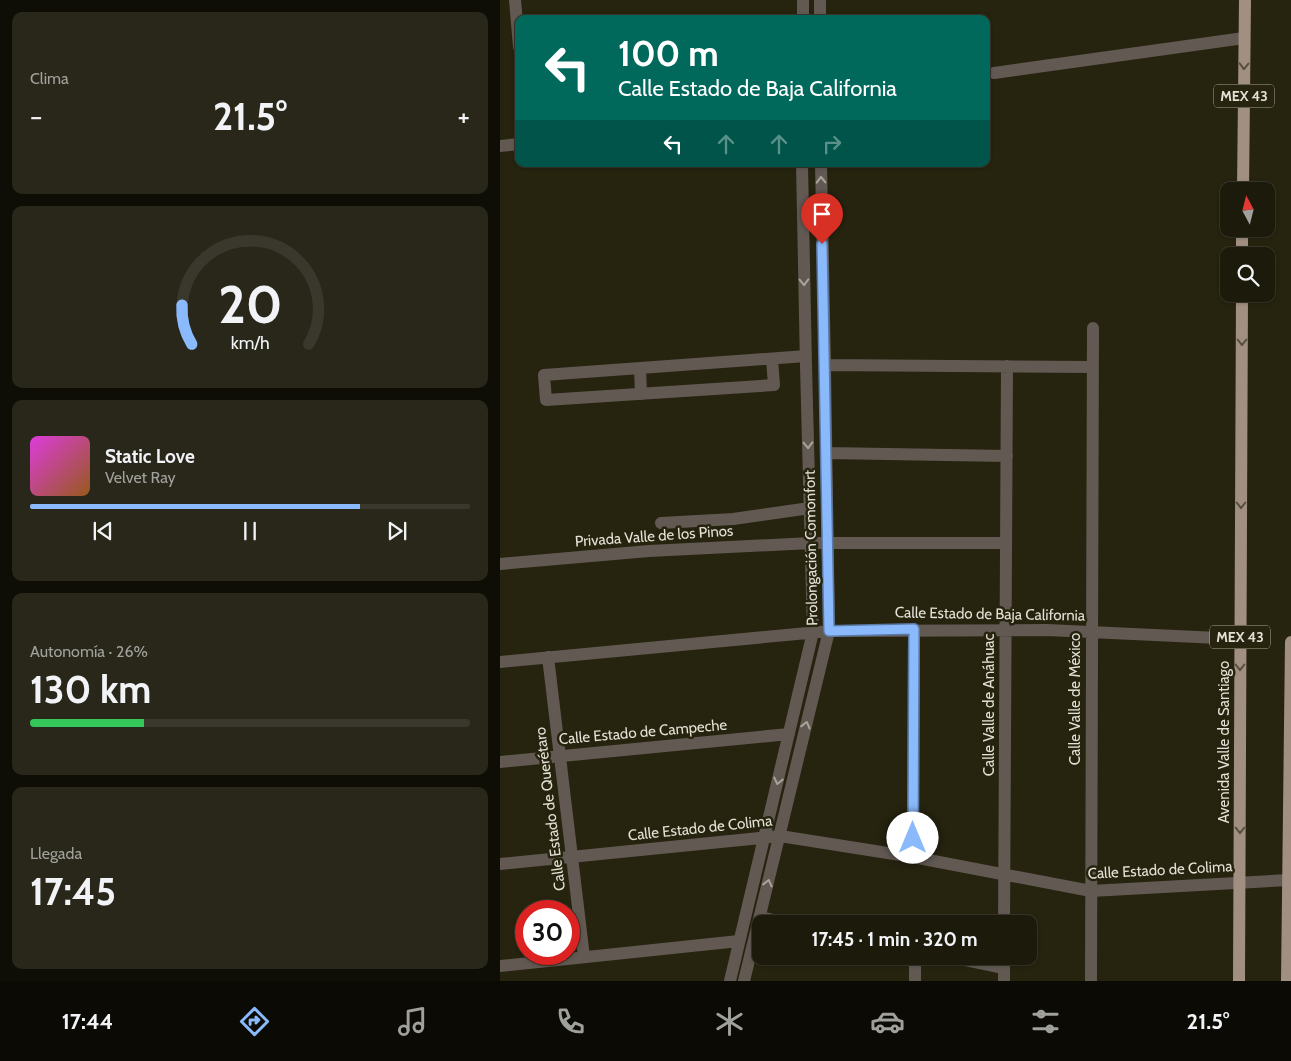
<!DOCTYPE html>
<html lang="es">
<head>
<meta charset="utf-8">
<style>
	:root { --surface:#1c1a0b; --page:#292719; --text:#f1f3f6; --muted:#a0a19d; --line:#3a382c; --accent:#8abafc }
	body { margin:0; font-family:Cabin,sans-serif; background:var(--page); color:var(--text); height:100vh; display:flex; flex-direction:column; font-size:19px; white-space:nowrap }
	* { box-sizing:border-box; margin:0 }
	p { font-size:16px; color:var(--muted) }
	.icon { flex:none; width:28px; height:28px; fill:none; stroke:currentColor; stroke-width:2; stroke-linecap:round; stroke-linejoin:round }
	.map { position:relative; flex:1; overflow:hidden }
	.panel { display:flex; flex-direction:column; gap:12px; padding:12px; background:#0f0e06; width:500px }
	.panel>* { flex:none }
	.guide { position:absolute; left:15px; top:15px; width:475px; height:152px; border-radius:10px; box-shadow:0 1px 4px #0004,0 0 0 1px var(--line); background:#00695c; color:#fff; overflow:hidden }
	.needle { width:32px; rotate:353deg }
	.fabs { position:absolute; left:720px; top:182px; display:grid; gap:10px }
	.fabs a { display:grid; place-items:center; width:55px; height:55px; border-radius:10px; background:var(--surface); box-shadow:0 1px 4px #0004,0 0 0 1px var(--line); font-size:25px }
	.speed { position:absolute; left:15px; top:900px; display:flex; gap:10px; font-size:25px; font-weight:700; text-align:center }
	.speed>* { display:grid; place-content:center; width:65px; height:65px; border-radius:50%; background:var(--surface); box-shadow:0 1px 4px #0004,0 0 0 1px var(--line); line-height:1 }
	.speed .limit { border:8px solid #d22; background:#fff; color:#111 }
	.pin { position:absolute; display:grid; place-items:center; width:42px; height:42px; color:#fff; margin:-51px -21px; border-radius:50% 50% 50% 0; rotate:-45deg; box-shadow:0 0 5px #0007 }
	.pin .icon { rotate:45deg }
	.me { position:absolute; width:55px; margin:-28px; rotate:0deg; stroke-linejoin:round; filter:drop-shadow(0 0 4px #0008) }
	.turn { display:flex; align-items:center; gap:18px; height:105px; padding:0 20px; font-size:22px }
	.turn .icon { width:65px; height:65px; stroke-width:2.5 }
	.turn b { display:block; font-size:35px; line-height:42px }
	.lanes { display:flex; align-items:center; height:48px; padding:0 20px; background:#0003; justify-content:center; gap:25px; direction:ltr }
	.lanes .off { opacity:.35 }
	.big { font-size:38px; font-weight:700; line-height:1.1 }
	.panel .widget { flex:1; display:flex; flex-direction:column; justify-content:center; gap:8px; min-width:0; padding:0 18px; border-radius:10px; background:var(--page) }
	.panel .dial { align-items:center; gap:0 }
	.dial svg { height:130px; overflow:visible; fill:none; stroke:var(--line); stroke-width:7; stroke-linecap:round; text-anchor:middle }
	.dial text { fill:var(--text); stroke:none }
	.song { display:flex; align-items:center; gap:15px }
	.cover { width:60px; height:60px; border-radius:8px; background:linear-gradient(135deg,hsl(300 70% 55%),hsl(30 70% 35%)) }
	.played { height:5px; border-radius:2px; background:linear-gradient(90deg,var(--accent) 75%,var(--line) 75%) }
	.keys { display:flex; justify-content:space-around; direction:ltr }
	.heat { display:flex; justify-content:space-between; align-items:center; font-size:28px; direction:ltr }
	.charge { height:8px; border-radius:4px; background:linear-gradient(90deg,#34c759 26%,var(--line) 0) }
	.trip { position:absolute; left:252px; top:915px; width:285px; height:50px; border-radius:10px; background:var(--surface); box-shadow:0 1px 4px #0004,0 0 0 1px var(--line); font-weight:700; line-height:50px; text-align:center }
	.menu { display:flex; height:80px; justify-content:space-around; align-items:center; background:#0b0a04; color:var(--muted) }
	.menu .icon { width:35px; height:35px }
	.menu .active { color:var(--accent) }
	.menu b { font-size:22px; color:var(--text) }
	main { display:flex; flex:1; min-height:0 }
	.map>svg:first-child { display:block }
</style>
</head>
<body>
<main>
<section class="panel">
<div class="widget"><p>Clima</p>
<div class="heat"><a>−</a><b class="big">21.5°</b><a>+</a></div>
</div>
<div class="widget dial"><svg viewBox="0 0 100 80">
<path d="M14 69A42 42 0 1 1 86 69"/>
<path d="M14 69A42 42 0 0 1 8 45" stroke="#8abafc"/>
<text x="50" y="56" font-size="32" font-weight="700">20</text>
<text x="50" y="72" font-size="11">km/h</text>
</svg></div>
<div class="widget">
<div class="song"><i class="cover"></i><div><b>Static Love</b><p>Velvet Ray</p></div></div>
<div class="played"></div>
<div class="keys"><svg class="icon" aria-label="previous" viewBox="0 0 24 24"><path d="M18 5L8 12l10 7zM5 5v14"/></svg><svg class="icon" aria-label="pause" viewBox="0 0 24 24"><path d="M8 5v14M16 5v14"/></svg><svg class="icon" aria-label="next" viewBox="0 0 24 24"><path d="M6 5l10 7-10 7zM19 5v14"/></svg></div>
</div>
<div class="widget"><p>Autonomía · 26%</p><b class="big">130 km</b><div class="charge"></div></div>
<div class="widget"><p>Llegada</p><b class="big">17:45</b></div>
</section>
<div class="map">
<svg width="791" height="981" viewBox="0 0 791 981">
	<rect width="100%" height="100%" fill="#26230f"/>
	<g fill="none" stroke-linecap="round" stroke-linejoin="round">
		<!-- minor -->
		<path stroke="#625953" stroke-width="12" d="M 15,0 L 19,47
			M 320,0 L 320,19
			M 303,19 L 303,0
			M 494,73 L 744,38
			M 0,146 L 19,144
			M 272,359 L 274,385 L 46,400 L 44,375 L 306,356
			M 325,365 L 593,367
			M 140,368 L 141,394
			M 327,453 L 507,456
			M 161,523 L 233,519 L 310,508
			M 0,564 L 149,551 L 311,543 L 506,543
			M 48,657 L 84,957
			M 0,662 L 329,631 L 547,630 L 740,639
			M 0,762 L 289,734
			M 413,857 L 414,629
			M 0,864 L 280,836 L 413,857 L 591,891 L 788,880
			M 260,917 L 291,924
			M 504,924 L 507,366
			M 446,956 L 504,968
			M 0,966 L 239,941
			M 230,981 L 313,632 L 306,366 L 302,164
			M 244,981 L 329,631 L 325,365 L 321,164
			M 415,981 L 415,956
			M 504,981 L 504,956
			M 591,981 L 593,328"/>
		<!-- major -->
		<path stroke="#a19082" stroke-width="12" d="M 743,191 L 745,0
			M 742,256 L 742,229
			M 739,981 L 742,294
			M 787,981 L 791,642"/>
	</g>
	<!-- one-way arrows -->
	<defs><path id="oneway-chevron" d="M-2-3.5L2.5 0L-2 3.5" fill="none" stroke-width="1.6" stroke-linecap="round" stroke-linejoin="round" transform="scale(1.25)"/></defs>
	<g stroke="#574f3d">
		<use href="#oneway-chevron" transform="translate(744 66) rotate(91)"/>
		<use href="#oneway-chevron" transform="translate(742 342) rotate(90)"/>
		<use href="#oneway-chevron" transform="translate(741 505) rotate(90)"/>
		<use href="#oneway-chevron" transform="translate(740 667) rotate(90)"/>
		<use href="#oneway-chevron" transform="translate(740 830) rotate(90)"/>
	</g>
	<g stroke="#a9a49a">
		<use href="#oneway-chevron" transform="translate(321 180) rotate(-91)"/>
		<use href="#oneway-chevron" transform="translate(304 282) rotate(89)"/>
		<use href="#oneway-chevron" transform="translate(308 445) rotate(88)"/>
		<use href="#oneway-chevron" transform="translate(306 725) rotate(-76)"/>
		<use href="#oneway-chevron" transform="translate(278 781) rotate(103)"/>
		<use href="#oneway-chevron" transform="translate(268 883) rotate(-76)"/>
	</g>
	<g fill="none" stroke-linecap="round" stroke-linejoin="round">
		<defs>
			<path id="route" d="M 322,244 L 329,631 L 414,629 L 413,838"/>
		</defs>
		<!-- route casing -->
		<use href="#route" stroke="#5a79a4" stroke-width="12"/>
		<!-- route -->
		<use href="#route" stroke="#8abafc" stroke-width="9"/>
	</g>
	<g text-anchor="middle" stroke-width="5" stroke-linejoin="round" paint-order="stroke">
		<!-- shield labels -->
		<g fill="#26230f" stroke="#aaa89a" stroke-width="1">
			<rect x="714" y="84.5" width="60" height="23" rx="4"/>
			<rect x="710" y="625.5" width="60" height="23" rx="4"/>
		</g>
		<g font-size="14" font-weight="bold" fill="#e3e1d5">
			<text x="744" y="101">MEX 43</text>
			<text x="740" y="642">MEX 43</text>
		</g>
		<!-- street labels -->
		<g font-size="15" fill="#e3e1d5" stroke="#26230f">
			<text transform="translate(154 536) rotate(-4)" y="5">Privada Valle de los Pinos</text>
			<text transform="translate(311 548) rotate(-91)" y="5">Prolongación Comonfort</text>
			<text transform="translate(490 614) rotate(1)" y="5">Calle Estado de Baja California</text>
			<text transform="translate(575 699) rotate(-90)" y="5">Calle Valle de México</text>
			<text transform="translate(489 705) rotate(-90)" y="5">Calle Valle de Anáhuac</text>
			<text transform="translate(143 732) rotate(-5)" y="5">Calle Estado de Campeche</text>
			<text transform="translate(724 742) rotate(-90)" y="5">Avenida Valle de Santiago</text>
			<text transform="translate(50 809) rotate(-97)" y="5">Calle Estado de Querétaro</text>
			<text transform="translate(200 828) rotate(-6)" y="5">Calle Estado de Colima</text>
			<text transform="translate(660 870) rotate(-3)" y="5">Calle Estado de Colima</text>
		</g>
	</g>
</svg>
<div class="fabs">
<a><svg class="needle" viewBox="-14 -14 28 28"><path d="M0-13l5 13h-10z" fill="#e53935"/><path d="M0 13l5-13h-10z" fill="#a0a19d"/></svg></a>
<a><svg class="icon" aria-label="search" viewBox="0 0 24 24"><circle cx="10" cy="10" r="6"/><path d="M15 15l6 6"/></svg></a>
</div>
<div class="speed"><div class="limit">30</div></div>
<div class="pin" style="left:322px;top:244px;background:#d93025"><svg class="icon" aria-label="arrive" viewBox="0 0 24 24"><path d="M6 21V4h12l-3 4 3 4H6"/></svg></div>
<svg class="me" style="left:413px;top:838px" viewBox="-20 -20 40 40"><circle r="19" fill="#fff"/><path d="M0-13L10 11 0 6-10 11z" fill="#8abafc"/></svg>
<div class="trip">17:45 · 1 min · 320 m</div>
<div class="guide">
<div class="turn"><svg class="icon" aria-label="left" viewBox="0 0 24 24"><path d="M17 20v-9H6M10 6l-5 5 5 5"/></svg><div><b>100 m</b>Calle Estado de Baja California</div></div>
<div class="lanes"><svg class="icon" aria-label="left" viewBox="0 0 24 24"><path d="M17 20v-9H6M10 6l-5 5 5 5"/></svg><svg class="icon off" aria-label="ahead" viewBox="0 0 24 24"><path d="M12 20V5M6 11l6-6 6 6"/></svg><svg class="icon off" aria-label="ahead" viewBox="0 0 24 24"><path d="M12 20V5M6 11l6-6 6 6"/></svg><svg class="icon off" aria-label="right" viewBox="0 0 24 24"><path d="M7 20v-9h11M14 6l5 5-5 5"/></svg></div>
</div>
</div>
</main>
<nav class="menu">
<b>17:44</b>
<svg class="icon active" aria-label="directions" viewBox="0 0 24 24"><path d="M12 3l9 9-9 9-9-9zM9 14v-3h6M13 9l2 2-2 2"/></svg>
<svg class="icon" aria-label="music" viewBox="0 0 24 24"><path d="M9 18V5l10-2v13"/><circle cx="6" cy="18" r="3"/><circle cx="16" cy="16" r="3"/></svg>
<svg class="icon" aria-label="phone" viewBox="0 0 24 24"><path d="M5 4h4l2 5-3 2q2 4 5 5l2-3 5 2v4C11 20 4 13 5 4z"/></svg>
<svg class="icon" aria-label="climate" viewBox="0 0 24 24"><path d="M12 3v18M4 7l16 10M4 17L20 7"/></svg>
<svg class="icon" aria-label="car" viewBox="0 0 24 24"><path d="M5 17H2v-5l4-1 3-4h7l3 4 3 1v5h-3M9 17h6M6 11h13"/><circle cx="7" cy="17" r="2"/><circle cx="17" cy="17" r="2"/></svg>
<svg class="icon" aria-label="filters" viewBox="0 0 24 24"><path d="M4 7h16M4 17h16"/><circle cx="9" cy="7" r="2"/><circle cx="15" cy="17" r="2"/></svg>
<b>21.5°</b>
</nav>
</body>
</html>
